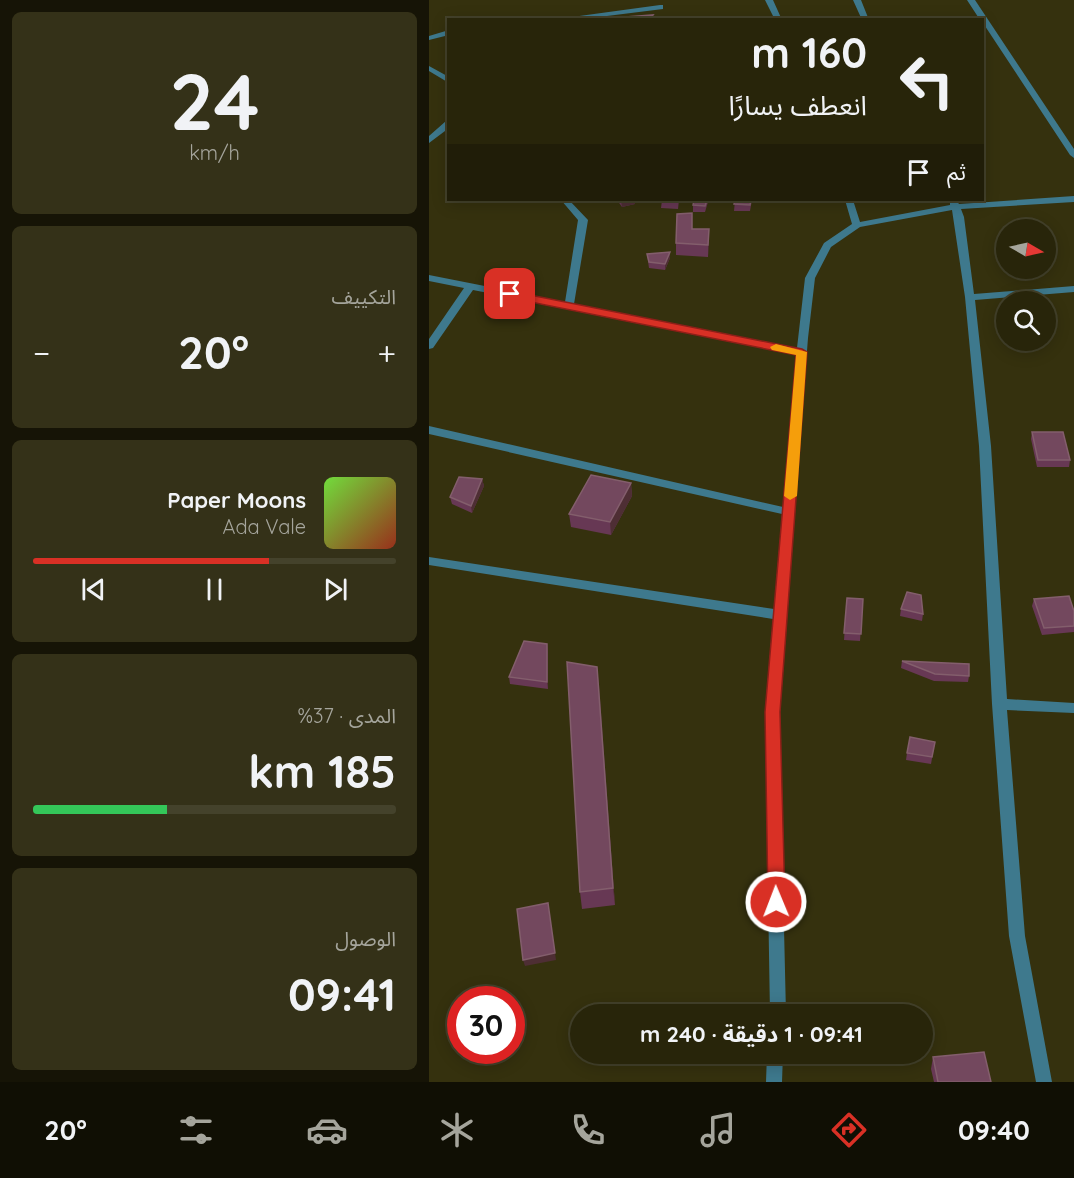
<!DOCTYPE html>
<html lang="ar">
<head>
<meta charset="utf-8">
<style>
	:root { --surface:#28250a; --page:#343118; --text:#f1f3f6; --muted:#a5a59c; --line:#44422b; --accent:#d93025 }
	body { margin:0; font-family:Quicksand,"Noto Sans Arabic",sans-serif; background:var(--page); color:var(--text); direction:rtl; height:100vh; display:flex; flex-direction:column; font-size:22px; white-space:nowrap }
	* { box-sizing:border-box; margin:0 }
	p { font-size:20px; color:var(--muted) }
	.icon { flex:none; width:33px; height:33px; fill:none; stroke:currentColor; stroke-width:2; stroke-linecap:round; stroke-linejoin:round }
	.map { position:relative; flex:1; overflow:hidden; direction:ltr }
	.details { display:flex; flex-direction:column; gap:12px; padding:12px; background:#161406; width:429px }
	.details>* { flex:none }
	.guide { position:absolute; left:18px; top:18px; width:537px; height:183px; border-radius:0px; box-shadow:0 3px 15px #0003,0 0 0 2px var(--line); direction:rtl; background:#28250a; color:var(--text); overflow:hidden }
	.needle { width:39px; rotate:99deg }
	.buttons { position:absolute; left:567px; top:219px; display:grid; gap:12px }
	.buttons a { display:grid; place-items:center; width:60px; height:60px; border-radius:50%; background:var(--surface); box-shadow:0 3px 15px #0003,0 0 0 2px var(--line); font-size:30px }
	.speed { position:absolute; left:18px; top:986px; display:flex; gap:12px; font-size:30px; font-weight:700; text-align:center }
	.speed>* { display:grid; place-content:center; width:78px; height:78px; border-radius:50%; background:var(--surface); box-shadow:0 3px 15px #0003,0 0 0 2px var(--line); line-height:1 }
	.speed .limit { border:9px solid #d22; background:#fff; color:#111 }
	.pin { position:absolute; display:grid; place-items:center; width:51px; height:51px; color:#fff; margin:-26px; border-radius:12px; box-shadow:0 3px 9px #0006 }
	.me { position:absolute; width:66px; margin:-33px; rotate:359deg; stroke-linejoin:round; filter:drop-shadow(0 0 4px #0008) }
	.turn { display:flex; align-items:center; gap:21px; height:126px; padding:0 18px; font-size:27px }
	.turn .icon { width:78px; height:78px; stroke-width:2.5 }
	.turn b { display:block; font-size:42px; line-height:51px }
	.then { display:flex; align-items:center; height:57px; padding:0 18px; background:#0003; gap:12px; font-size:22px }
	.big { font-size:45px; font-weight:700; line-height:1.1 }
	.details .card { flex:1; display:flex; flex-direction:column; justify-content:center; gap:9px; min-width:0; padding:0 21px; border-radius:9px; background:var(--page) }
	.details .dial { align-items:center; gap:0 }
	.dial b { font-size:78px; line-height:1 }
	.song { display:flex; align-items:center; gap:18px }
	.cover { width:72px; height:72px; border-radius:9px; background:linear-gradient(135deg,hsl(100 70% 55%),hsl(10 70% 35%)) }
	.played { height:6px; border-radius:3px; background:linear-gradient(90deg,var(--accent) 65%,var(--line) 65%) }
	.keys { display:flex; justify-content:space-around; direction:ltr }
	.heat { display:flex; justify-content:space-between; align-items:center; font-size:33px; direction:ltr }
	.charge { height:9px; border-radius:4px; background:linear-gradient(90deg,#34c759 37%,var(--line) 0) }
	.trip { position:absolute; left:141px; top:1004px; width:363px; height:60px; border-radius:30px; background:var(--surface); box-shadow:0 3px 15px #0003,0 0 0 2px var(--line); font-weight:700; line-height:60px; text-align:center; direction:rtl }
	.tab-bar { display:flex; height:96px; justify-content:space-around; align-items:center; background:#100f04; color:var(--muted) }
	.tab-bar .icon { width:42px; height:42px }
	.tab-bar .current { color:var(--accent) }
	.tab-bar b { font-size:27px; color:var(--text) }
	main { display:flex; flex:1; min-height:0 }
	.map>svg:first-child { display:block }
</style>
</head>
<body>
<main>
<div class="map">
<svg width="645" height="1082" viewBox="0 0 645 1082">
	<rect width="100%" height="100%" fill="#35310e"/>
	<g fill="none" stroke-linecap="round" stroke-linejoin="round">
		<!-- minor -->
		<path fill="#3e798d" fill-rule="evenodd" d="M 336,0 L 344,0 L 353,20 L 346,20 Z
			M 424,0 L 432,0 L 440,20 L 433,20 Z
			M 538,0 L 546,0 L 645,149 L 645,158 L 641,155 L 554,23 L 554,20 L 551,20 Z
			M 231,5 L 234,5 L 234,9 L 146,20 L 121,20 Z
			M 20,30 L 20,35 L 0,40 L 0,36 Z
			M 0,66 L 20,77 L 20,83 L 0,71 Z
			M 17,121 L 20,121 L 20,128 L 0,143 L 0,136 Z
			M 645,196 L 645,202 L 532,209 L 535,217 L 545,294 L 645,286 L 645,292 L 546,300 L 562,446 L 578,699 L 645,703 L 645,713 L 578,710 L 596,936 L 623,1082 L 607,1082 L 580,936 L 563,704 L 550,446 L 536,297 L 523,210 L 431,227 L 402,247 L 386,278 L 379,338 L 350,712 L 357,1014 L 341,1014 L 336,712 L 344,619 L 0,565 L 0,557 L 345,609 L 353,514 L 0,434 L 0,426 L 354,507 L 368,354 L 44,290 L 4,348 L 0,349 L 0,339 L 35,288 L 0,281 L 0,275 L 136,302 L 149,220 L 132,200 L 140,200 L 159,220 L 145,304 L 368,348 L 376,278 L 395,243 L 423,224 L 416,200 L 424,200 L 431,222 L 521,205 L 521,200 L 527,200 L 530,204 Z
			M 338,1053 L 354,1053 L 353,1082 L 337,1082 Z"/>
	</g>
	<!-- wall -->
	<path fill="#673854" d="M 20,166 L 20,178 L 17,178 L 16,171 Z
		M 188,200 L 206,200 L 206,204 L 193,207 Z
		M 233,200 L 250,200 L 249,209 L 232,208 Z
		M 295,200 L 323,200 L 321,211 L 305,211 L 306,200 Z
		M 279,202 L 276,212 L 264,212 L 264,205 Z
		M 280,229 L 279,257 L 247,255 L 247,243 Z
		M 241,252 L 241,258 L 236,270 L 220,268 L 218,254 Z
		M 603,432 L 641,460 L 640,467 L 608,467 L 602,439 Z
		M 53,479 L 55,486 L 43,513 L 23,504 L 21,497 Z
		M 202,483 L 203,496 L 182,535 L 142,527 L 140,514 Z
		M 418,598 L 434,599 L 431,641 L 415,640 Z
		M 605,599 L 645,611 L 645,632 L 613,635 L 603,606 Z
		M 472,609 L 494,614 L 493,621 L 471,616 Z
		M 119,651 L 119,689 L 81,684 L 80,677 Z
		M 473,661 L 540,676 L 539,682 L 505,681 L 472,668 Z
		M 168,667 L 186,905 L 153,909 L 151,892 Z
		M 506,742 L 502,764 L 477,760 L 478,753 Z
		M 504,1057 L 562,1082 L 505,1082 L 502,1069 Z"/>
	<!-- shaded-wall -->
	<path fill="#4e2e34" d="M 94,200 L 109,200 L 94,202 Z
		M 197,200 L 206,200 L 206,204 L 193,207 L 192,201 Z
		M 280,229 L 280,241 L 279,257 L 279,245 Z
		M 241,252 L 241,258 L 236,270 L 236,264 Z
		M 53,479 L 55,486 L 43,513 L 42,506 Z
		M 202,483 L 203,496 L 182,535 L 181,522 Z
		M 118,644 L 119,651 L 119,689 L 118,682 Z
		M 168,667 L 170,685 L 186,905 L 184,888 Z
		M 119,903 L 127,960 L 96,966 L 94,960 Z"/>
	<!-- building -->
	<path fill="#73485e" stroke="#835e6c" stroke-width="1.5" d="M 224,15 L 220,20 L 185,20 L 184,18 Z
		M 233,200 L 249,200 L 249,202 L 232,202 Z
		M 265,200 L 278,200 L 276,206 L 264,205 Z
		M 306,200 L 322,200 L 321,205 L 305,204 Z
		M 263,213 L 263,229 L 280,229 L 279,245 L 247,243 L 248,214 Z
		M 241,252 L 236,264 L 220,262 L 218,254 Z
		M 603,432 L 634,432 L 641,460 L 609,460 Z
		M 162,475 L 202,483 L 181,522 L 140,514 Z
		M 30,477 L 53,479 L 42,506 L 21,497 Z
		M 478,592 L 492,595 L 494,614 L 472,609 Z
		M 640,596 L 645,611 L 645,626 L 615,628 L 605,599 Z
		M 418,598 L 434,599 L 432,634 L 415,633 Z
		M 95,641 L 118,644 L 118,682 L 80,677 Z
		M 473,661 L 540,664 L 540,676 L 506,674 Z
		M 138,662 L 168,667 L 184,888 L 151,892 Z
		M 481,737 L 506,742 L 503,757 L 478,753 Z
		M 119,903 L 126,953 L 94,960 L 88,909 Z
		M 555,1052 L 562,1082 L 509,1082 L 504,1057 Z"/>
	<!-- route -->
	<path fill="#d93025" stroke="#8d1f18" stroke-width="1.5" d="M 81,291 L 373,349 L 378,352 L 351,712 L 356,902 L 354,907 L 347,909 L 341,907 L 339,902 L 336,712 L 367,355 L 77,297 L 75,294 Z"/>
	<!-- slow -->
	<path fill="#f59e0b" d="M 347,344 L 378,352 L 368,496 L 361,500 L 355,496 L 367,355 L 343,350 L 341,347 Z"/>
</svg>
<div class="buttons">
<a><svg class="needle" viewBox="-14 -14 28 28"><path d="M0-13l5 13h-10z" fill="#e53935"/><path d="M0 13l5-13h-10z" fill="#a5a59c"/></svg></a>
<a><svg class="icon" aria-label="search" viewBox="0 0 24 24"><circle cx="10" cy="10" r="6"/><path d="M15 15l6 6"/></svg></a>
</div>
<div class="speed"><div class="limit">30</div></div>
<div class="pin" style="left:81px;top:294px;background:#d93025"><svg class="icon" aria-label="arrive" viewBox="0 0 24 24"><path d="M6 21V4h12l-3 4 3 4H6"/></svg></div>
<svg class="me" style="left:347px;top:902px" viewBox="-20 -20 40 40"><circle r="17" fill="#d93025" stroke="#fff" stroke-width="3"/><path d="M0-11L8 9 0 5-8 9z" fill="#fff"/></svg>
<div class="trip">09:41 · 1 دقيقة · 240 m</div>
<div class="guide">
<div class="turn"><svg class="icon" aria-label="left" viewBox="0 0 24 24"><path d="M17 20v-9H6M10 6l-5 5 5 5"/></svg><div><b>160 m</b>انعطف يسارًا</div></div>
<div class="then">ثم<svg class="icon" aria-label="arrive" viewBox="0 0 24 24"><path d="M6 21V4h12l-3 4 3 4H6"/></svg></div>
</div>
</div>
<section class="details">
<div class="card dial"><b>24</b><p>km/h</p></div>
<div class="card"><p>التكييف</p>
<div class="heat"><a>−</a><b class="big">20°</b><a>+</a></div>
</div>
<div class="card">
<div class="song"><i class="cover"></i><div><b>Paper Moons</b><p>Ada Vale</p></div></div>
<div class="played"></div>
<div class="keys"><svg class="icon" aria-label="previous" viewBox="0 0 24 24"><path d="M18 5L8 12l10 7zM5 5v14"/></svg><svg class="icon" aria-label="pause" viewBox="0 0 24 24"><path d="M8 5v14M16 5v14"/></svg><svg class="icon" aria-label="next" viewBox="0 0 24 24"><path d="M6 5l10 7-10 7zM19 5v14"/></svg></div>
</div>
<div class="card"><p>المدى · 37%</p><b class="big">185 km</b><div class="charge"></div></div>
<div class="card"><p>الوصول</p><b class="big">09:41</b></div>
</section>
</main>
<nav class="tab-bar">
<b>09:40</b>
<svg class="icon current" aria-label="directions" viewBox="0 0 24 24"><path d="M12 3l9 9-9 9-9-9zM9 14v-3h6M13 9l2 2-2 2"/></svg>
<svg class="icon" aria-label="music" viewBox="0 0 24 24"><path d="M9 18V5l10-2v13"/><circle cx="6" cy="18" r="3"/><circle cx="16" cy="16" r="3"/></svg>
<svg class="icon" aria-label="phone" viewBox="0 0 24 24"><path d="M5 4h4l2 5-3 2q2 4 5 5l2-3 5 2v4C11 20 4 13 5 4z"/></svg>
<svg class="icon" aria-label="climate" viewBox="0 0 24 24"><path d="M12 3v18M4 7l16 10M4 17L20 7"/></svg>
<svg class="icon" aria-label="car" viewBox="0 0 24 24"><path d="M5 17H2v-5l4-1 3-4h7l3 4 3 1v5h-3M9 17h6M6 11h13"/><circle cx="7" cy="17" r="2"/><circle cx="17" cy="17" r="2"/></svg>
<svg class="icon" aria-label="filters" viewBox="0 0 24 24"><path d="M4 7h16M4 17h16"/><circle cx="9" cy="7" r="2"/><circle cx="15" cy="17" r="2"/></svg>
<b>20°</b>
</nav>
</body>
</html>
